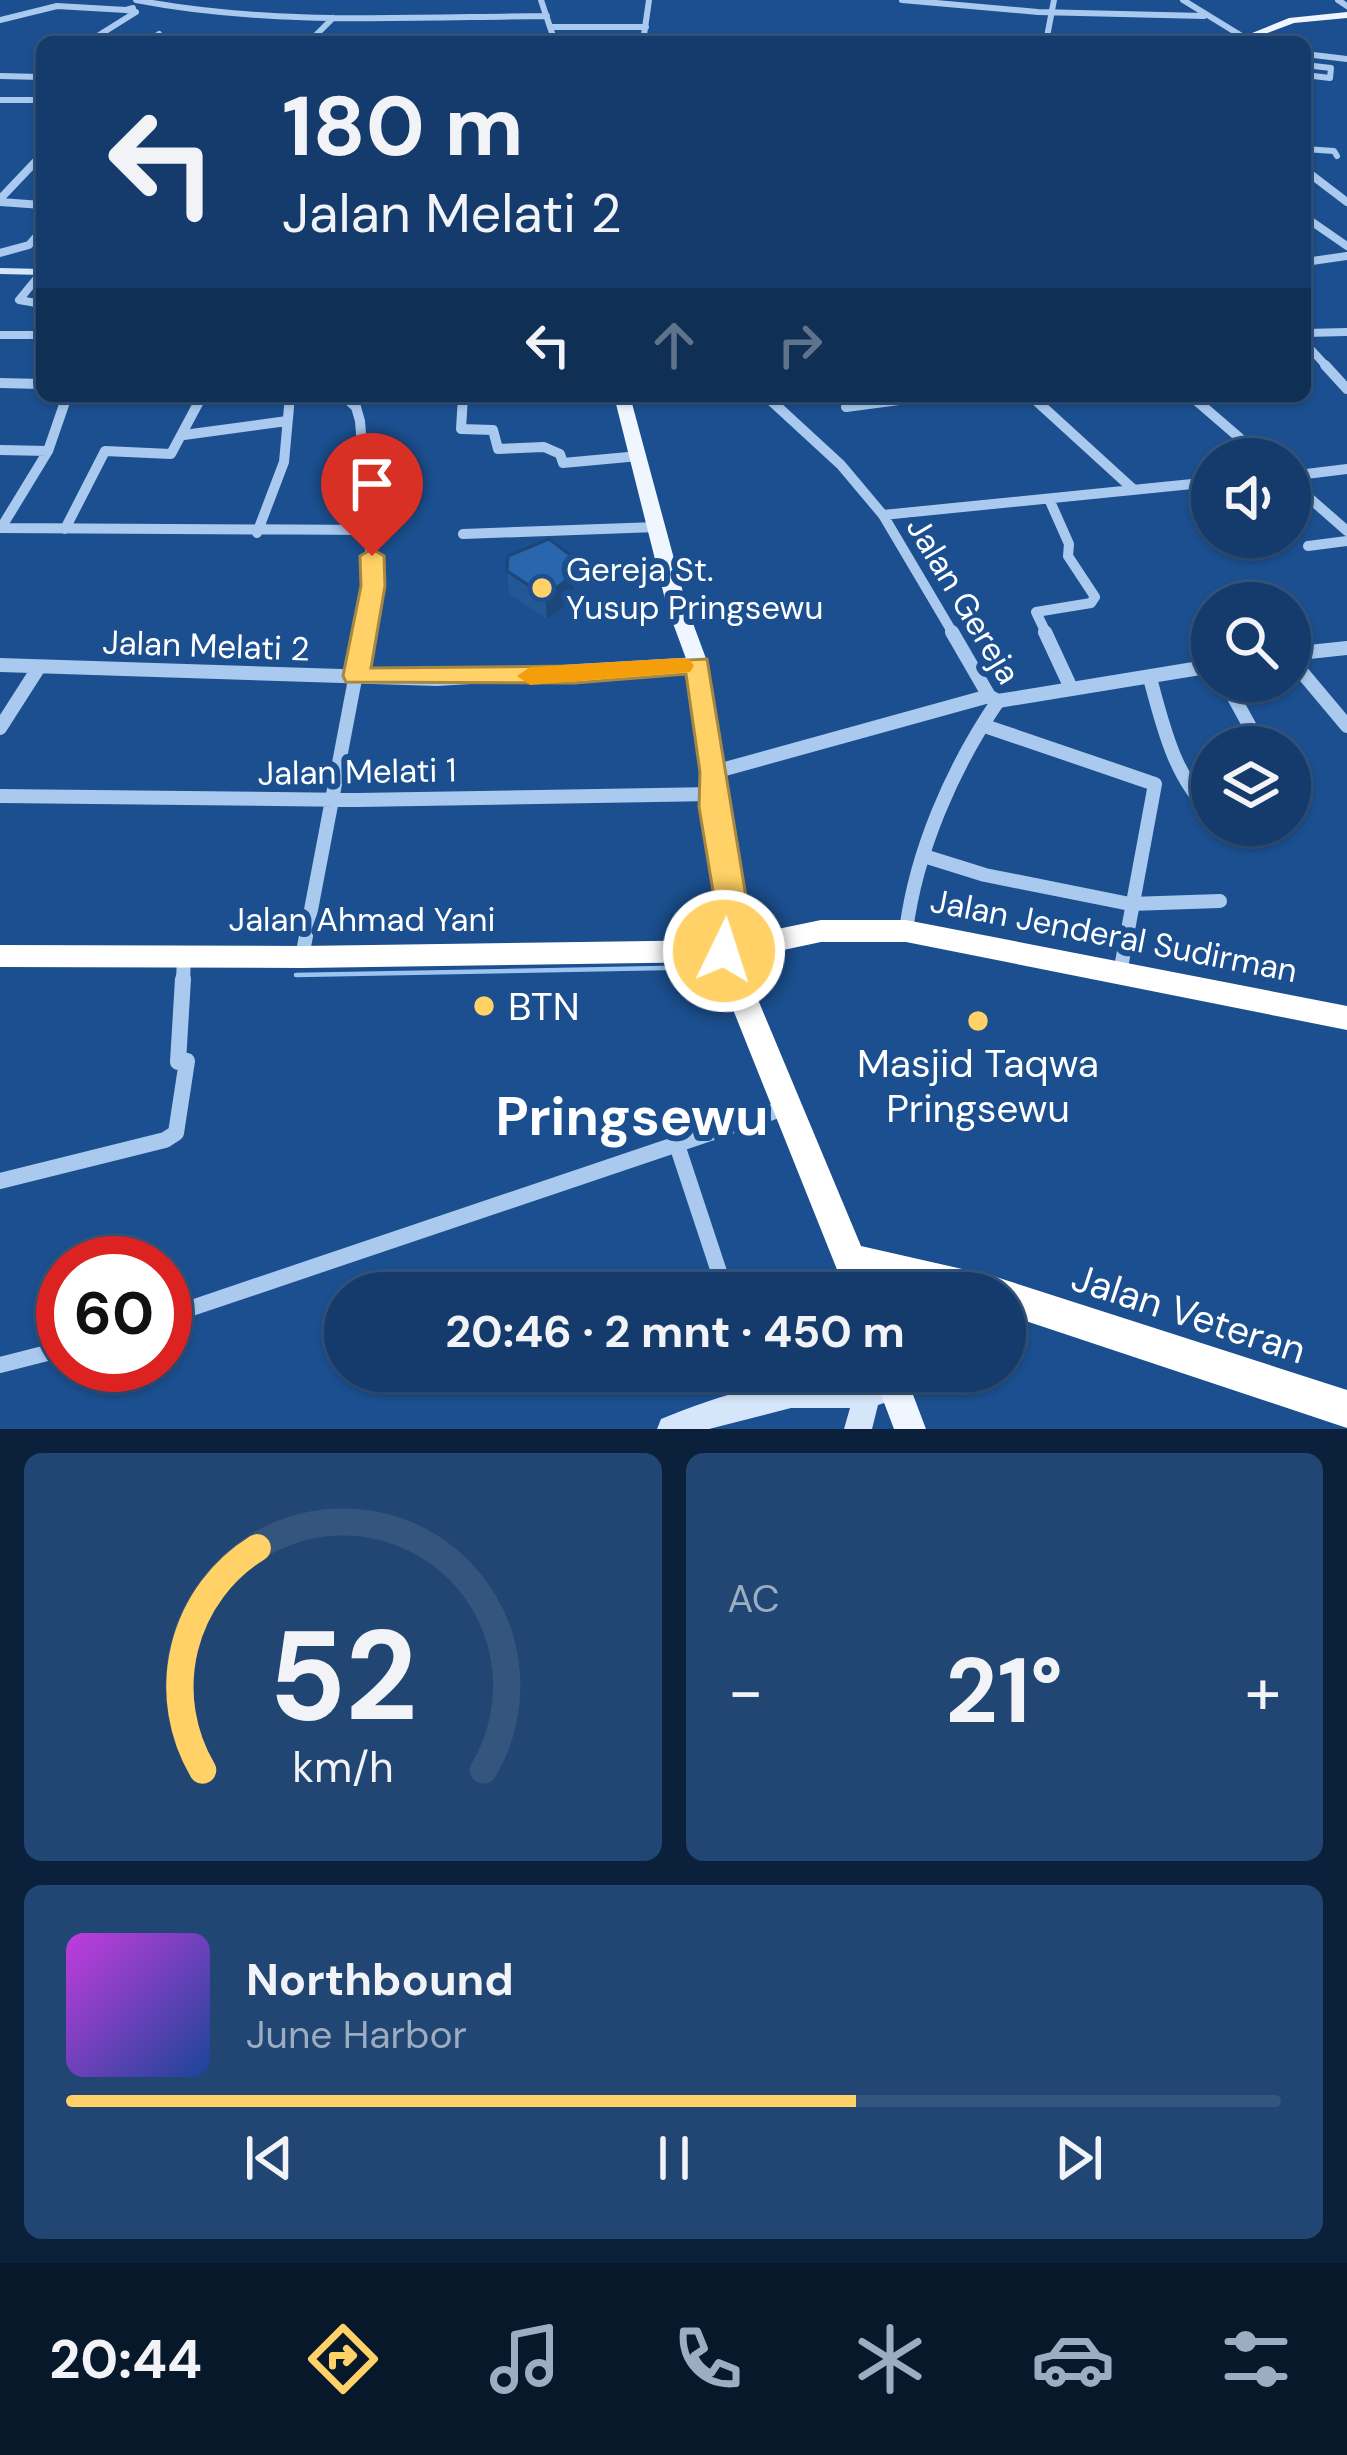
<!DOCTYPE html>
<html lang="id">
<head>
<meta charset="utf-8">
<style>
	:root { --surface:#143b6b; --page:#214673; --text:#f1f3f6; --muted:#9dadc1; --line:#33557e; --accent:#ffd166 }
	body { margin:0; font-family:"DM Sans",sans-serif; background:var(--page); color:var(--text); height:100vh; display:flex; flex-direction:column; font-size:45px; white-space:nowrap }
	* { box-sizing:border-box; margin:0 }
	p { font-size:39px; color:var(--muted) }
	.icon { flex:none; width:66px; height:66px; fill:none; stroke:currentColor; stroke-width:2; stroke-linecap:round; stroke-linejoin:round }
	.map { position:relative; height:1429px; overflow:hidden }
	.side { display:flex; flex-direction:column; gap:24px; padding:24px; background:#0b203b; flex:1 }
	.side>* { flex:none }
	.hud { position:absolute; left:36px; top:36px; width:1275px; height:366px; border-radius:18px; box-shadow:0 3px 9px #0004,0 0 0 3px var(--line); background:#143b6b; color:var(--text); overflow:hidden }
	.controls { position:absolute; left:1191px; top:438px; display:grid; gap:24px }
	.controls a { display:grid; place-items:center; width:120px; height:120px; border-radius:50%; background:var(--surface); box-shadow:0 3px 9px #0004,0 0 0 3px var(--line); font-size:60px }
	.speed { position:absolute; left:36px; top:1236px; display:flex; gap:24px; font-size:60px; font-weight:700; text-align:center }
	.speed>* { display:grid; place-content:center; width:156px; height:156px; border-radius:50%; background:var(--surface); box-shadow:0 3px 9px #0004,0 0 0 3px var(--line); line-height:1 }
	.speed .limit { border:18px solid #d22; background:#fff; color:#111 }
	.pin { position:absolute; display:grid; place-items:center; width:102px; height:102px; color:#fff; margin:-123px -51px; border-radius:50% 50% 50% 0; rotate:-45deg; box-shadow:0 0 12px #0007 }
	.pin .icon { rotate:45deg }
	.me { position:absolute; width:132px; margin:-66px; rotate:4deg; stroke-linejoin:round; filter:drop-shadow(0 0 9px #0008) }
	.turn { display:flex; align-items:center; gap:42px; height:252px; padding:0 48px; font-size:54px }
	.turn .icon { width:156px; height:156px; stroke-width:2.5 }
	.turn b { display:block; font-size:84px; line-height:102px }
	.lanes { display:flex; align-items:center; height:114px; padding:0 48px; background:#0003; justify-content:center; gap:60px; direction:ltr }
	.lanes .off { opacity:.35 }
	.big { font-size:90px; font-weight:700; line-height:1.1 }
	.side .card { flex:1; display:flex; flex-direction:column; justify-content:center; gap:18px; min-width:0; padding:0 42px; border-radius:18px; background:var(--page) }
	.side .dial { align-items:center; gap:0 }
	.dial svg { height:312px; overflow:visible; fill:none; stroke:var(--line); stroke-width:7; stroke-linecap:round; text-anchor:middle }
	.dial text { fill:var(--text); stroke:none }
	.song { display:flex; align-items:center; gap:36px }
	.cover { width:144px; height:144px; border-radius:18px; background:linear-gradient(135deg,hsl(290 70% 55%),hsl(220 70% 35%)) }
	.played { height:12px; border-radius:6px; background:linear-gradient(90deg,var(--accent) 65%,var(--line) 65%) }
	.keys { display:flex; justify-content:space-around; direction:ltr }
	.heat { display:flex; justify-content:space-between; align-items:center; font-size:66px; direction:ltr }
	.side .tiles { flex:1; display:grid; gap:24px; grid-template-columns:1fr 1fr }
	.card:last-child { grid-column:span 2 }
	.trip { position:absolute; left:324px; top:1272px; width:702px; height:120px; border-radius:60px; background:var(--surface); box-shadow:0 3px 9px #0004,0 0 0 3px var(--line); font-weight:700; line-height:120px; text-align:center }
	.menu { display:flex; height:192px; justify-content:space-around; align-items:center; background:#08182b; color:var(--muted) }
	.menu .icon { width:84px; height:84px }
	.menu .selected { color:var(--accent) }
	.menu b { font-size:54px; color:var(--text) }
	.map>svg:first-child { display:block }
</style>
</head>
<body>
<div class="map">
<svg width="1347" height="1429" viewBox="0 0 1347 1429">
	<rect width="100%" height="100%" fill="#1b4f8f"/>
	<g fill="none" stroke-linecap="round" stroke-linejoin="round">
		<!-- stream -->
		<path stroke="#9cc4f0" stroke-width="4.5" d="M 296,975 L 717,967"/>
		<!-- street-far4 -->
		<path stroke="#a9c9ee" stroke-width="6" d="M 136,0 C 271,26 410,17 547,16
			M 541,0 L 555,42
			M 902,0 L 1038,12 L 1204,16
			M 1183,0 L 1245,38
			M 1338,0 L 1347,6
			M 0,20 L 57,6 L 126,10
			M 551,27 L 646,27
			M 247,38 L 263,42
			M 88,42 L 136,12 L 126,10 L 133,8
			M 147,42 L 159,34
			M 309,42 L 333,18
			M 643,42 L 649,0
			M 1046,42 L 1054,0
			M 1305,54 L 1347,59
			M 1305,65 L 1331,68 L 1330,78 L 1305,75
			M 0,76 L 42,77
			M 0,100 L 42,100
			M 1305,149 L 1334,151 L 1337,156
			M 36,161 L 42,155"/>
		<!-- street-far3 -->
		<path stroke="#a9c9ee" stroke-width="8" d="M 1305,170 L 1347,202
			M 0,199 L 39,158
			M 0,202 L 42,205
			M 1305,217 L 1347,246
			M 0,253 L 29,245 L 42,230
			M 1305,262 L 1347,256
			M 42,272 L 19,300 L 42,304
			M 1305,333 L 1347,332
			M 0,335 L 42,335
			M 1305,343 L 1328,368"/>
		<!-- street-far2 -->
		<path stroke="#a9c9ee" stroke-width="10" d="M 1325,365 L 1347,389
			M 0,383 L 42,384
			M 344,396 L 356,407 L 360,421 L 373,586 L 364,635
			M 463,396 L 461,429 L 493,430 L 498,449 L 544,447 L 560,454 L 563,463 L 639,456
			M 766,396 L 841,465 L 883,515 L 954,635
			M 1031,396 L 1134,490
			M 1191,396 L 1264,459
			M 846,407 L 899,400 L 896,396
			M 184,435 L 287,421
			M 0,450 L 48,451
			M 1290,476 L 1347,469
			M 1290,481 L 1347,531
			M 883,515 L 1212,482
			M 0,528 L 371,530
			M 1,528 L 48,451 L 67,396
			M 65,529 L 105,451 L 171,454 L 202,396
			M 257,533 L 284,462 L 290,396
			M 463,534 L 657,527
			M 1308,546 L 1347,541
			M 1047,635 L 1036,612 L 1091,603 L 1095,597 L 1068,556 L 1069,544 L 1049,499"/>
		<!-- street-far1 -->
		<path stroke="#a9c9ee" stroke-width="14" d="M 952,632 L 989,696 L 998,701
			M 1045,632 L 1071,688
			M 1290,654 L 1347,648
			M 1290,658 L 1347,726
			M 0,665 L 437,679 L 698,664
			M 1150,678 C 1162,723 1175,780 1212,812
			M 1225,681 L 1261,747
			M 998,701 L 1212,666
			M 985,726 L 1155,784 L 1120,973
			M 0,728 L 39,667
			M 714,772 L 989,696
			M 0,796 L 357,800 L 714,794
			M 924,856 L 985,875 L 1130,904 L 1220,901
			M 906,931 C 916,851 953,767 998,701
			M 302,957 L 364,632
			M 183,982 L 184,956"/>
		<!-- street -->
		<path stroke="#a9c9ee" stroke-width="16" d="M 677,1145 L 726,1293
			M 0,1181 L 165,1140 L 176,1133 L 187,1061 L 178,1062 L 183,979
			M 657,1293 L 721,1280
			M 165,1317 L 787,1107
			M 0,1365 L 63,1349
			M 754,1371 L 764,1396"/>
		<!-- secondary -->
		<path fill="#d6e6fa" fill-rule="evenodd" d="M 0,268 L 42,269 L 42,275 L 0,274 Z
			M 877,1378 L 887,1382 L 891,1392 L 887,1402 L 878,1405 L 872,1429 L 844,1429 L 850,1408 L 791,1408 L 709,1429 L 657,1429 L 661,1419 L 671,1415 C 710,1400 750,1386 791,1381 C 815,1378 860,1385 877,1378 Z"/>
		<!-- primary -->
		<path fill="#f0f6ff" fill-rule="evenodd" d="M 1347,12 L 1347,18 L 1294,23 L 1244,42 L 1230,42 L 1289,18 Z
			M 614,396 L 630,396 L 687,607 L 708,664 L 725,772 L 724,807 L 743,903 L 736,951 L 733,958 L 724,961 L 715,958 L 712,951 L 719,903 L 702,807 L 703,772 L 688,664 L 667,607 Z
			M 850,1246 L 861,1250 L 877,1293 L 847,1293 L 835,1260 L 839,1250 Z
			M 872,1371 L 904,1371 L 926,1429 L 894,1429 Z"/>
		<!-- highway -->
		<path fill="#fff" fill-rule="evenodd" d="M 821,920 L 906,920 L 1347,1006 L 1347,1030 L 906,942 L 821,942 L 741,959 L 861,1246 L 993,1276 L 1347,1390 L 1347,1428 L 1005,1314 L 1005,1293 L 920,1293 L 838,1272 L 714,962 L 302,968 L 0,967 L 0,945 L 302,946 L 724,940 Z"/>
	</g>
	<!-- wall -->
	<path fill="#245895" d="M 507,571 L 576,581 L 570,602 L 547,619 L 509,594 Z"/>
	<!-- shaded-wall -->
	<path fill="#1d4779" d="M 574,558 L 576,581 L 570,602 L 547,619 L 545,596 Z"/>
	<!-- building -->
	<path fill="#2a66ad" stroke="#1d4779" stroke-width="3" d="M 549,539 L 574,558 L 568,579 L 545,596 L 507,571 L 508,556 Z"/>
	<!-- route -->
	<path fill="#ffd166" stroke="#a68842" stroke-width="3" d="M 372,549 L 384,556 L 385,586 L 371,668 L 574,666 L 707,659 L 747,903 L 736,960 L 724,964 L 713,960 L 708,951 L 715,903 L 699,807 L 700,772 L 686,674 L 574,683 L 346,682 L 343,676 L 361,586 L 360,556 Z"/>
	<!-- slow -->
	<path fill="#f59e0b" d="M 681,658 L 690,660 L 694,666 L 690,672 L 530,685 L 517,676 L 530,667 Z"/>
	<!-- markers -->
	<g fill="#ffd166" stroke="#1b4f8f" stroke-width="4.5">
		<circle cx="542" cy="588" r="12"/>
		<circle cx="484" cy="1006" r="12"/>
		<circle cx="978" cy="1021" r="12"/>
	</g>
	<g text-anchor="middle" stroke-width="12" stroke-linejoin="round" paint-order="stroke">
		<!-- poi labels -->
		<g font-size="33" fill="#fff" stroke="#1b4f8f" text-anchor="start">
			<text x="566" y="581">Gereja St.<tspan x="566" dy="38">Yusup Pringsewu</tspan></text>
		</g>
		<!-- street labels -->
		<g font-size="33" fill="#fff" stroke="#1b4f8f">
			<text transform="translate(964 600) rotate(59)" y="12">Jalan Gereja</text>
			<text transform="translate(206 645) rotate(2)" y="12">Jalan Melati 2</text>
			<text transform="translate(357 771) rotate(-1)" y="12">Jalan Melati 1</text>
			<text x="362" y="931">Jalan Ahmad Yani</text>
			<text transform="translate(1114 935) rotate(11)" y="12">Jalan Jenderal Sudirman</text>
		</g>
		<!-- near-poi labels -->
		<g font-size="39" fill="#fff" stroke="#1b4f8f" text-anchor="start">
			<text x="508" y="1020">BTN</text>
			<text x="978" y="1077" text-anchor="middle">Masjid Taqwa<tspan x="978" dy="45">Pringsewu</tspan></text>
		</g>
		<!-- near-street labels -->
		<g font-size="39" fill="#fff" stroke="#1b4f8f">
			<text transform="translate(1189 1313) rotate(18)" y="14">Jalan Veteran</text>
		</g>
		<!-- near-district labels -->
		<g font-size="54" font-weight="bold" fill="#fff" stroke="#1b4f8f">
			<text x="632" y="1135">Pringsewu</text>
		</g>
	</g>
</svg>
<div class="controls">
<a><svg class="icon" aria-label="sound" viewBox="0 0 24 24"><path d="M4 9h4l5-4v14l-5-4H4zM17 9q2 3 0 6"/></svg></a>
<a><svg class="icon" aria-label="search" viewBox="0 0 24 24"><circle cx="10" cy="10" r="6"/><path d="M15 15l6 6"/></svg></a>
<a><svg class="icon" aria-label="layers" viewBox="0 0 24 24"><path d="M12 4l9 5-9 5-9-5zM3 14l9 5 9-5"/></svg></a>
</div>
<div class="speed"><div class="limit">60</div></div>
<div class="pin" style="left:372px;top:556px;background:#d93025"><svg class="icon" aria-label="arrive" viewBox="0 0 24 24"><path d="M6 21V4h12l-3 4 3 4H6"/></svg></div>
<svg class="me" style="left:724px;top:951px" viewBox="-20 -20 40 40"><circle r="17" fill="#ffd166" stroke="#fff" stroke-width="3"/><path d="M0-11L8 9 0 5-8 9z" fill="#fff"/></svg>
<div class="trip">20:46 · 2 mnt · 450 m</div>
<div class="hud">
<div class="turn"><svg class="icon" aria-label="left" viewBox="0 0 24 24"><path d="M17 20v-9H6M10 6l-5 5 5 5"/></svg><div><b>180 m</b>Jalan Melati 2</div></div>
<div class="lanes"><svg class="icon" aria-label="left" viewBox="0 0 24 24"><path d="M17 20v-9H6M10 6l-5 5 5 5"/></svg><svg class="icon off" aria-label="ahead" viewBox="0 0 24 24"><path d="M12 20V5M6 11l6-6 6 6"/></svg><svg class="icon off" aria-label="right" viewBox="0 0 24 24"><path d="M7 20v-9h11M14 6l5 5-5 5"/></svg></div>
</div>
</div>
<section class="side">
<div class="tiles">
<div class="card dial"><svg viewBox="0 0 100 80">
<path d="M14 69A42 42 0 1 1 86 69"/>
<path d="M14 69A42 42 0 0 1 28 12" stroke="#ffd166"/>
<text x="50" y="56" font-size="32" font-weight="700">52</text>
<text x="50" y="72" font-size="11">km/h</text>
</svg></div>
<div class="card"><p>AC</p>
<div class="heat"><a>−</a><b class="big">21°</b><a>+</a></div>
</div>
<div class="card">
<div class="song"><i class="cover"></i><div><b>Northbound</b><p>June Harbor</p></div></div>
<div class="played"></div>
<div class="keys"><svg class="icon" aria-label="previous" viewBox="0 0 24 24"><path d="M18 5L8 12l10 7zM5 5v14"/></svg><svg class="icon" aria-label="pause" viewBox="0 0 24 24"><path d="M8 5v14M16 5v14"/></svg><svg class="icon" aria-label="next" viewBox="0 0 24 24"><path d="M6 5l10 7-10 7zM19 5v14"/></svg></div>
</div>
</div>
</section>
<nav class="menu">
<b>20:44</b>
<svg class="icon selected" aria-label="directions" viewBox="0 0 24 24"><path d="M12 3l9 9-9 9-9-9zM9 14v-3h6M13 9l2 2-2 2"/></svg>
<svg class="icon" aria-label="music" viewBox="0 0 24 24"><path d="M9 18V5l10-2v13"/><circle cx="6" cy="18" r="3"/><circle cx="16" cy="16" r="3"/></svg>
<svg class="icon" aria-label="phone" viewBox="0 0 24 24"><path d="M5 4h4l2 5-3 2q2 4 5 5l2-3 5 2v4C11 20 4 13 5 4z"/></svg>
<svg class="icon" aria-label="climate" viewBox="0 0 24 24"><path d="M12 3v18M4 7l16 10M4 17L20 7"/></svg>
<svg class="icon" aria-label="car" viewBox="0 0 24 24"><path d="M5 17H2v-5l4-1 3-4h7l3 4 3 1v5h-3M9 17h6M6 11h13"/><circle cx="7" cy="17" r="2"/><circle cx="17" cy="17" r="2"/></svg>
<svg class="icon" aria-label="filters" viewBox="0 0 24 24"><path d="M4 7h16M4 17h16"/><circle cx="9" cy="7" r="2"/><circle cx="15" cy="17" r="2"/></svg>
</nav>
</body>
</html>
